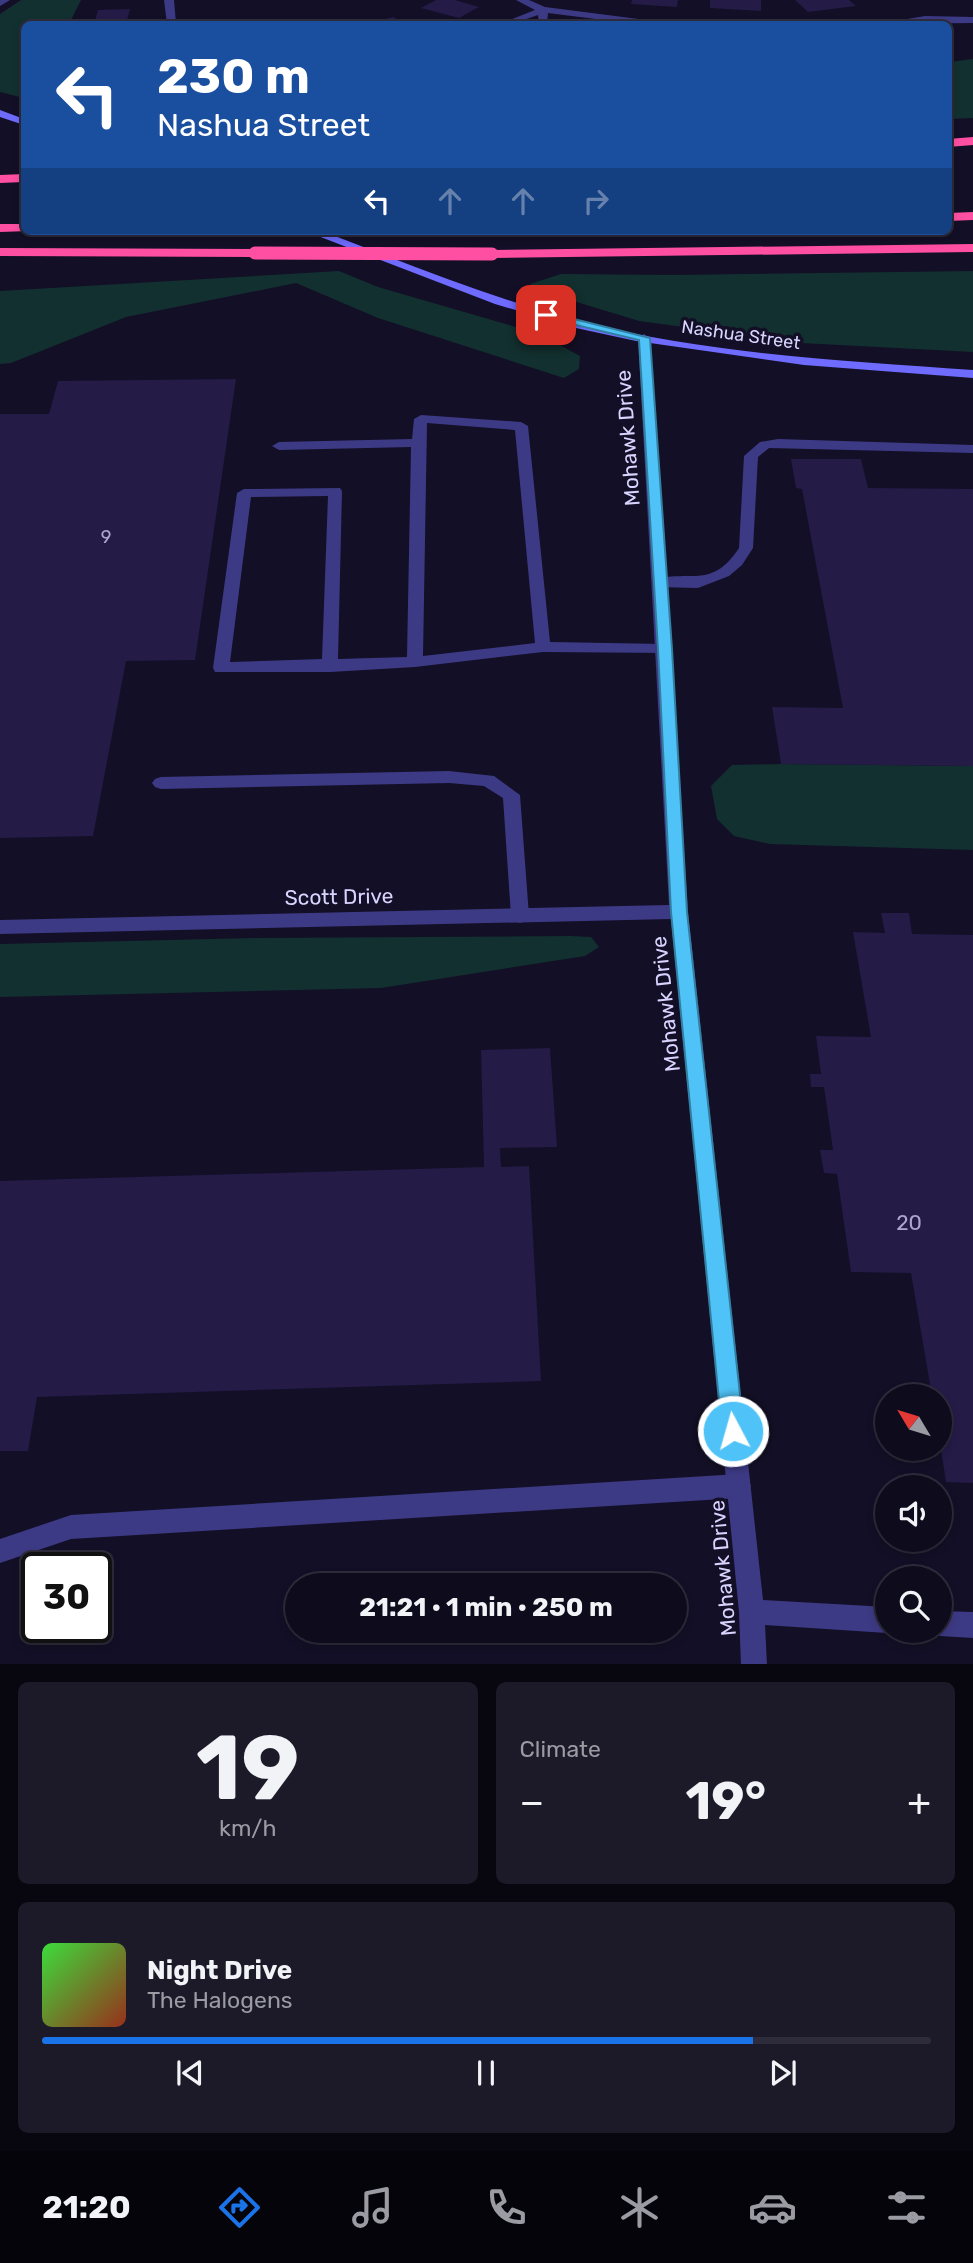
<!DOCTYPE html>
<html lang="en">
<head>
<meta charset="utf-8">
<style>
	:root { --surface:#0e0b1c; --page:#1c1929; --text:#f1f3f6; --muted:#9b9ba3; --line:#2e2b3b; --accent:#1a73e8 }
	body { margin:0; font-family:Rubik,sans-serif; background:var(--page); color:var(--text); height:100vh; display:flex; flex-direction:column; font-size:26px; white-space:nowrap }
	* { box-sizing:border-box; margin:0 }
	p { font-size:23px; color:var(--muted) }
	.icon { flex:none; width:38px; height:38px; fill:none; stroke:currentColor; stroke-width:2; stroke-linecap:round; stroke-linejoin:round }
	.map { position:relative; height:1664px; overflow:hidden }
	.side { display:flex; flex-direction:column; gap:18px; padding:18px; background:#08060f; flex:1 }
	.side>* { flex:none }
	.hud { position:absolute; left:21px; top:21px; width:931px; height:214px; border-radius:10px; box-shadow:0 4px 10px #0003,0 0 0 2px var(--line); background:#1a4fa0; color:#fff; overflow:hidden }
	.needle { width:46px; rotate:308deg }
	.controls { position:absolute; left:875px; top:1384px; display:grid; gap:14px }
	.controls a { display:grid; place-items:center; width:77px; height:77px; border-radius:50%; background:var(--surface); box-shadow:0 4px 10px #0003,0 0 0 2px var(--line); font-size:35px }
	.speed { position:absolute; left:21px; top:1552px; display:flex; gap:14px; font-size:35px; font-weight:700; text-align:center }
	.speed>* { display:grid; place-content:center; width:91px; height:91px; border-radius:50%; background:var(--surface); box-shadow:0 4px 10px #0003,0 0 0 2px var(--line); line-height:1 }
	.speed .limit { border:4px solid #111; border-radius:10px; background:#fff; color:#111 }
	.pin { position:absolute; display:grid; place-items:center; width:60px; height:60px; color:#fff; margin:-30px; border-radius:14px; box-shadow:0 4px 10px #0006 }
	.me { position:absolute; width:77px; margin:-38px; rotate:354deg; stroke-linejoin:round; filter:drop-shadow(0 0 5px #0008) }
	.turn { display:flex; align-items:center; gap:24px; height:147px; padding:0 21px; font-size:32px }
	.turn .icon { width:91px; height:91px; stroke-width:2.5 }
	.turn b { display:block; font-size:49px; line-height:60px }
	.lanes { display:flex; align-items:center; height:66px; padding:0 21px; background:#0003; justify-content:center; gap:35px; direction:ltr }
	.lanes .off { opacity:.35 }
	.big { font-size:52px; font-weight:700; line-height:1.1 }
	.side .card { flex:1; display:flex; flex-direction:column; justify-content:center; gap:10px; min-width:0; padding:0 24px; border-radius:10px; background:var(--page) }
	.side .dial { align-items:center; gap:0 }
	.dial b { font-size:91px; line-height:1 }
	.song { display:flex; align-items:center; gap:21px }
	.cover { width:84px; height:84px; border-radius:10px; background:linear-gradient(135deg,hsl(120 70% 55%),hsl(10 70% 35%)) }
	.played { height:7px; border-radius:4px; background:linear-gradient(90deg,var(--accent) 80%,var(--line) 80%) }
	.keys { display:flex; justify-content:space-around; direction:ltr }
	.heat { display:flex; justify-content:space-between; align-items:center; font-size:38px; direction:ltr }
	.side .tiles { flex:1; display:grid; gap:18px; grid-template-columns:1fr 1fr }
	.card:last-child { grid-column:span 2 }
	.trip { position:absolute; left:285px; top:1573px; width:402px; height:70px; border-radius:35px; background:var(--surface); box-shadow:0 4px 10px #0003,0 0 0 2px var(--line); font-weight:700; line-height:70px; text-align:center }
	.tabs { display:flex; height:112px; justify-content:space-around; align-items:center; background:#06040b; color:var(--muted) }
	.tabs .icon { width:49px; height:49px }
	.tabs .current { color:var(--accent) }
	.tabs b { font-size:32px; color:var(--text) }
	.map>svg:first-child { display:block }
</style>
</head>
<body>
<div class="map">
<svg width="973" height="1665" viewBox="0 0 973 1665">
	<rect width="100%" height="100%" fill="#130f26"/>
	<!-- green -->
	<path fill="#12302f" d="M 21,0 L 81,0 L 69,24 L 24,24 L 24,98 L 0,92 L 0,14 Z
		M 973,59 L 973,118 L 949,119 L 949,62 Z
		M 339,271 L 378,287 L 540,334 L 580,356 L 579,369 L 564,378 L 378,318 L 296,283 L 126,317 L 11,363 L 0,364 L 0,291 Z
		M 973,271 L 973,352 L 801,343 L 639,321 L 537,290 L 530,284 L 561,274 L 674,275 Z
		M 781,764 L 973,766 L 973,850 L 770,844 L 734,836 L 717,819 L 711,786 L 732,765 Z
		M 570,936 L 591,937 L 599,947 L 585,956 L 381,988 L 0,997 L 0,944 L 254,938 Z"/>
	<!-- building -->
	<path fill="#241b47" d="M 436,0 L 455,0 L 479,7 L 459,18 L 421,8 Z
		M 632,0 L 678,0 L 677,7 L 631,4 Z
		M 710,0 L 761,0 L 761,11 L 710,8 Z
		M 795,0 L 849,0 L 856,6 L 808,12 Z
		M 130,9 L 126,24 L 94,24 L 98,10 Z
		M 394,17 L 401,24 L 365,24 L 364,23 Z
		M 236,379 L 195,660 L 126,661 L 93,836 L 0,838 L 0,414 L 49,414 L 58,381 Z
		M 791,459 L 861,459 L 868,488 L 973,489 L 973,766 L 781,764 L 772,707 L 843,708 L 802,489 L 796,488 Z
		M 881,913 L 909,913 L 912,934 L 973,935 L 973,1483 L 946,1482 L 940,1443 L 940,1396 L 932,1396 L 911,1273 L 851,1272 L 837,1174 L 824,1173 L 820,1150 L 833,1150 L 824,1087 L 811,1087 L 810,1074 L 821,1074 L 816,1036 L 871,1037 L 853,932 L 885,933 Z
		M 550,1048 L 557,1147 L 500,1148 L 501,1167 L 529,1166 L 541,1381 L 37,1397 L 28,1451 L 0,1451 L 0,1181 L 484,1167 L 481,1050 Z"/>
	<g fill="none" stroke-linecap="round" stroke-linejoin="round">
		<!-- lane -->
		<path fill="#3d3a85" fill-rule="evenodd" d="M 421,415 L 521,422 L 528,426 L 550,642 L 665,644 L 673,649 L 671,653 L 543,652 L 415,667 L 330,672 L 215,672 L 213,668 L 237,493 L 244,489 L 340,488 L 342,491 L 338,659 L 407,657 L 411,447 L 279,450 L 272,446 L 279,442 L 412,439 L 414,419 ZM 427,423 L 515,430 L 535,643 L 423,656 ZM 328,496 L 322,659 L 230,662 L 251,497 Z
			M 778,439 L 973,445 L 973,453 L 769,448 L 758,457 L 753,548 L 742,565 L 729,576 L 698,588 L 656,587 L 653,583 L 656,579 C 692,570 712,589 739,548 L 744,456 L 760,442 Z
			M 449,771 L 494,776 L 520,795 L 529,916 L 526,921 L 520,923 L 514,921 L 511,916 L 503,798 L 484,786 L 449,783 L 161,789 L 155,787 L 152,783 L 155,779 L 161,777 Z
			M 739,1474 L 747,1478 L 751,1486 L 747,1494 L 739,1498 L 71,1539 L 0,1563 L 0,1539 L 71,1515 Z"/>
		<!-- street -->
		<path fill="#3d3a85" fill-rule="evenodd" d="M 0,0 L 10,0 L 0,6 Z
			M 164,0 L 174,0 L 176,24 L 167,24 Z
			M 516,0 L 529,0 L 545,7 L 654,21 L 659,24 L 635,24 L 548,13 L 547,24 L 539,24 L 538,15 L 512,24 L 500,24 L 535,10 Z
			M 925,16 L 973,17 L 973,23 L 878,24 Z
			M 644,334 L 650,338 L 688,912 L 763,1600 L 887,1607 L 887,1631 L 891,1631 L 887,1633 L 765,1625 L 767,1665 L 741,1665 L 739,1612 L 671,919 L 0,934 L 0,920 L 669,905 L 638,338 Z
			M 940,1611 L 973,1612 L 973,1638 L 940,1636 L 931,1632 L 940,1631 Z"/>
		<!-- secondary -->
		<path fill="#6f6bff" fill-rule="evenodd" d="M 0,110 L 24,119 L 24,125 L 0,117 Z
			M 305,231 L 322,231 C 408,264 493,299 583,322 C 710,354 842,361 973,370 L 973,378 L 804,365 L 636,341 L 576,328 L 495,304 Z"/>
		<!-- highway -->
		<path fill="#ff4fa3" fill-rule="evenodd" d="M 973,137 L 973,145 L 948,147 L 948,139 Z
			M 24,174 L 24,182 L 0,183 L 0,175 Z
			M 973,212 L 973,220 L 948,221 L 948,213 Z
			M 0,224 L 24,224 L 24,231 L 29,231 L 0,232 Z
			M 973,244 L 973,252 L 492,258 L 485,254 L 492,250 Z
			M 0,248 L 255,249 L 262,253 L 255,257 L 0,256 Z"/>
		<!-- highway-bridge -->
		<path stroke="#ff4fa3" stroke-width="13" d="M 255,253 L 492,254"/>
	</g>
	<!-- route -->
	<path fill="#4fc3f7" stroke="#337fa1" stroke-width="2" d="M 546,312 L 650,338 L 672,649 L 687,912 L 744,1431 L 741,1439 L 733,1442 L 726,1439 L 722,1431 L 671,912 L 658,649 L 639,340 L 542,317 L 541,315 Z"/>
	<g text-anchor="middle" stroke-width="7" stroke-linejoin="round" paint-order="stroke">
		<!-- far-street labels -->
		<g font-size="18" fill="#d9d4ff" stroke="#130f26">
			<text transform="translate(741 335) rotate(8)" y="6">Nashua Street</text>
		</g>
		<!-- number labels -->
		<g font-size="18" fill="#aca6d1">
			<text x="106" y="543">9</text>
		</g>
		<!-- street labels -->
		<g font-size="21" fill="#d9d4ff" stroke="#130f26">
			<text transform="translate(628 438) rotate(-94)" y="7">Mohawk Drive</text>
			<text transform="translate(339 897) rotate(-1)" y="7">Scott Drive</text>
			<text transform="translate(666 1004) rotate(-96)" y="7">Mohawk Drive</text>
			<text transform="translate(723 1568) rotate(-95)" y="7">Mohawk Drive</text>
		</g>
		<!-- near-number labels -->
		<g font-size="21" fill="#aca6d1">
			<text x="909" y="1230">20</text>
		</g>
	</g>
</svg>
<div class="controls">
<a><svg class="needle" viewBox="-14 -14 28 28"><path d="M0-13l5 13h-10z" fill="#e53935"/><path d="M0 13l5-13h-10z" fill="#9b9ba3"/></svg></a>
<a><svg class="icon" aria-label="sound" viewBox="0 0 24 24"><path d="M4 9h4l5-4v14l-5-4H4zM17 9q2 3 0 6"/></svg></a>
<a><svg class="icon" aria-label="search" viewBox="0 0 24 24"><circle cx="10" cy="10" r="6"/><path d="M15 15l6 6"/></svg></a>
</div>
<div class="speed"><div class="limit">30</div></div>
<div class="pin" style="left:546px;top:315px;background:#d93025"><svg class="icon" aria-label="arrive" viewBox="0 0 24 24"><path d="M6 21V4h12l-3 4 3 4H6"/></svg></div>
<svg class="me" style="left:733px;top:1431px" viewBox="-20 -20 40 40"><circle r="17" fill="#4fc3f7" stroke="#fff" stroke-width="3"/><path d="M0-11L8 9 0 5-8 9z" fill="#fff"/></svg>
<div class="trip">21:21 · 1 min · 250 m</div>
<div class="hud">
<div class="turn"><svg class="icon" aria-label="left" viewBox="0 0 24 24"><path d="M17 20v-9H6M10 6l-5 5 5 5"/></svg><div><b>230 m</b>Nashua Street</div></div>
<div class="lanes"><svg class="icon" aria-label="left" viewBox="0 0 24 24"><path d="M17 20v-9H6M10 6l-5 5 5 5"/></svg><svg class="icon off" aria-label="ahead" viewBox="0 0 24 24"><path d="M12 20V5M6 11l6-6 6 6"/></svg><svg class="icon off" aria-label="ahead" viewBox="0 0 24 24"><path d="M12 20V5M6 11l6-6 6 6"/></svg><svg class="icon off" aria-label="right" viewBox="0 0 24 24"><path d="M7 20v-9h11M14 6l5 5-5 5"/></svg></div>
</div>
</div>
<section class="side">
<div class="tiles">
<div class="card dial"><b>19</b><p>km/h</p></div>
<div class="card"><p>Climate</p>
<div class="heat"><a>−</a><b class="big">19°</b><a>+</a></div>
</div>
<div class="card">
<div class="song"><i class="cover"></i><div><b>Night Drive</b><p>The Halogens</p></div></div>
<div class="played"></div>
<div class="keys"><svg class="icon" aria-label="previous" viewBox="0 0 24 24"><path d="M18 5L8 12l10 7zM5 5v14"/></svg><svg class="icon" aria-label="pause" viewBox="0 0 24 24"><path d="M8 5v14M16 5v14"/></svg><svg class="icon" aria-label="next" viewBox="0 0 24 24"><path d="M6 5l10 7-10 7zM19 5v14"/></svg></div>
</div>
</div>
</section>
<nav class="tabs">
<b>21:20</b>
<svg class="icon current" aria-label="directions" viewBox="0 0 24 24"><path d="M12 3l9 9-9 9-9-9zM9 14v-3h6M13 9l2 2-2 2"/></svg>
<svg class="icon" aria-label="music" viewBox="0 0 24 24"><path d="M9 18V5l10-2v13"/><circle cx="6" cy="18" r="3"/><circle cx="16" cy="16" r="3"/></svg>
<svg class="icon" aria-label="phone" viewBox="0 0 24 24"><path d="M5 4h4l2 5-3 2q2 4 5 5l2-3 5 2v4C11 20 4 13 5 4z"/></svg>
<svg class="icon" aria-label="climate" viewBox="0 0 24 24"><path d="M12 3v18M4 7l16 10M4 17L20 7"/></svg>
<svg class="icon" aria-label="car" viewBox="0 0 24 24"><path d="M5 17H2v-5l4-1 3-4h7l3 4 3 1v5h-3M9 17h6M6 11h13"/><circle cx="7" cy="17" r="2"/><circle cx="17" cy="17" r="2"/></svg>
<svg class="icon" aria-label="filters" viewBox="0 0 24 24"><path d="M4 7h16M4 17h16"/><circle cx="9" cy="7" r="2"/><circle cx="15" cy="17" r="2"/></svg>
</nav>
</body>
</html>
